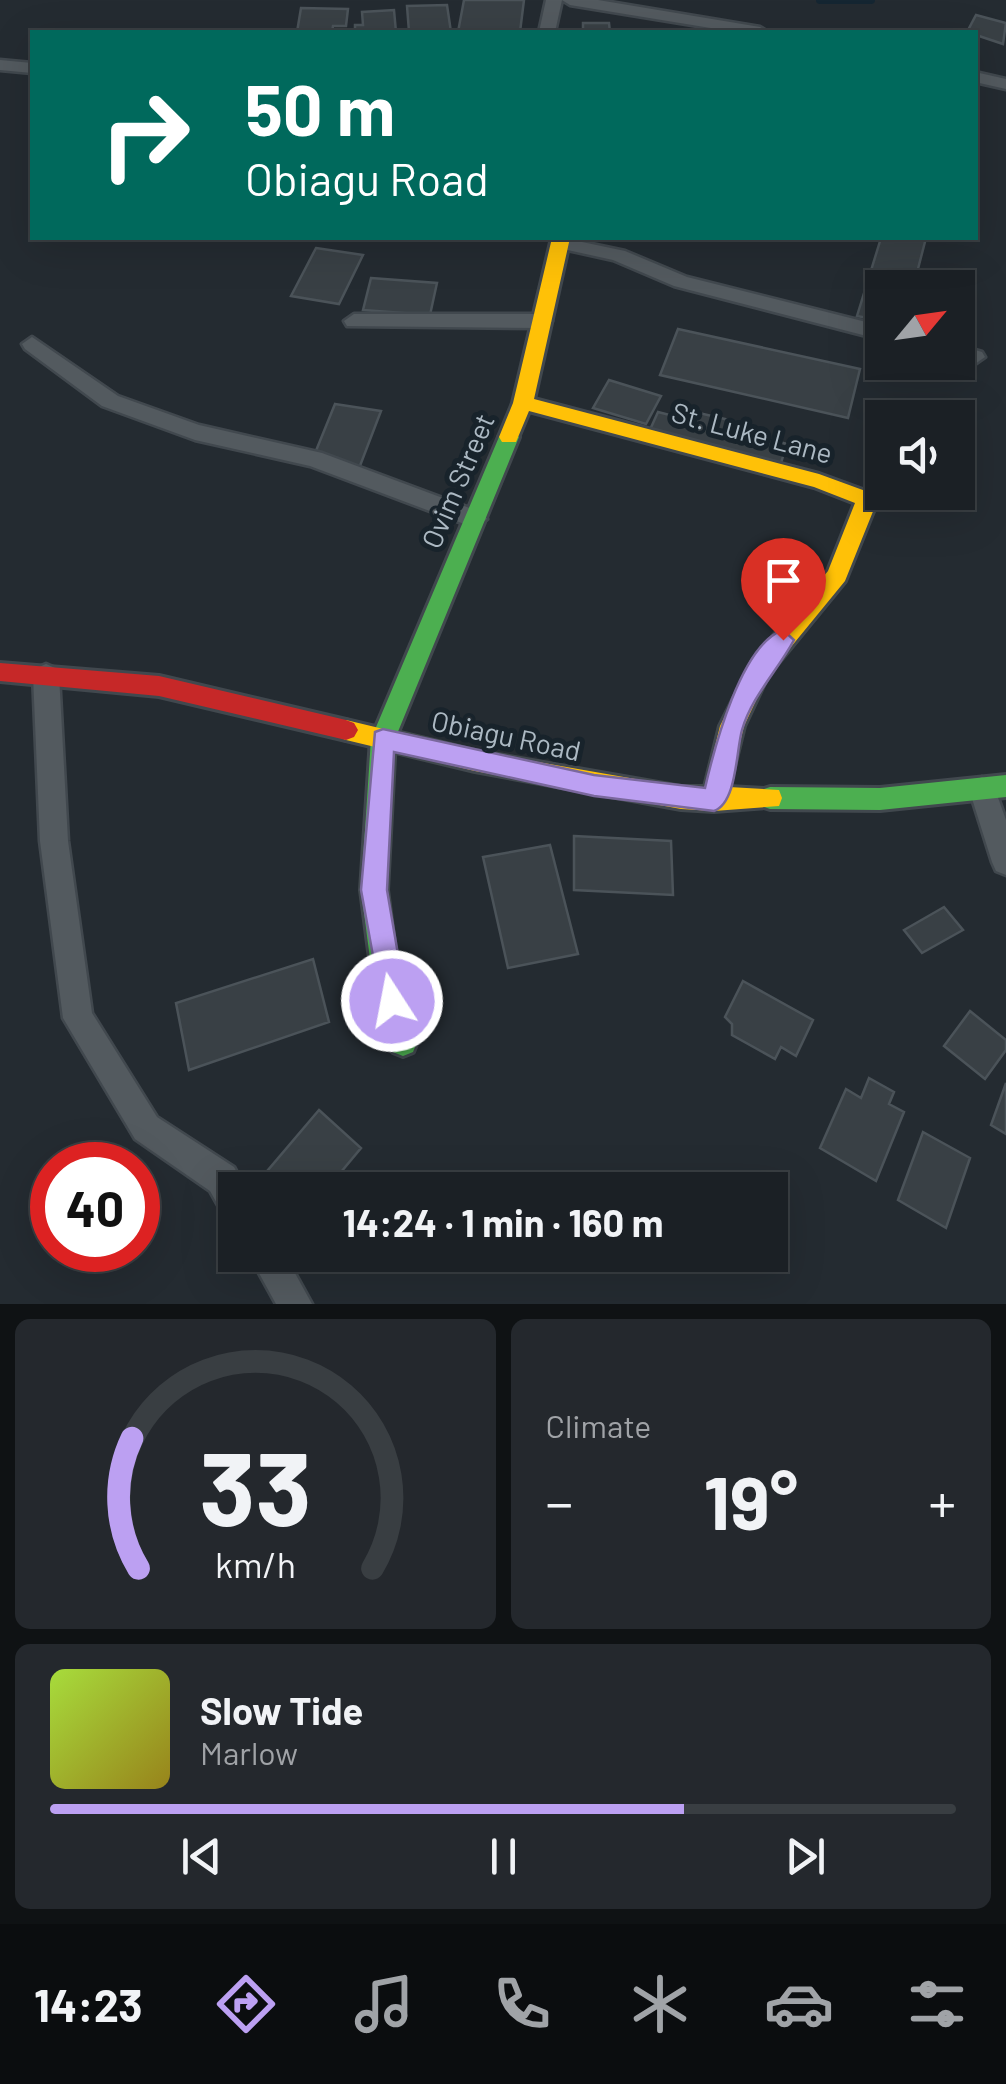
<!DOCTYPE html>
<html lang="en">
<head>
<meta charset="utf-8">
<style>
	:root { --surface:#1b2025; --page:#24282d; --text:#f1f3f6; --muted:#a0a3a7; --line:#393e42; --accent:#bca0f2 }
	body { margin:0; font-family:Barlow,sans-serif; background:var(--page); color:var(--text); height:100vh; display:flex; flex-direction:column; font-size:38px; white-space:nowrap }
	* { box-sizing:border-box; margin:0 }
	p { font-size:32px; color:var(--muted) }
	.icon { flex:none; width:55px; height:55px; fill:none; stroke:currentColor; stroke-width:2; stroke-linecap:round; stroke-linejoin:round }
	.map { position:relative; height:1304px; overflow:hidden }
	.side { display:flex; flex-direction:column; gap:15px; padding:15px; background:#0f1214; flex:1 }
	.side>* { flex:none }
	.hud { position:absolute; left:30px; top:30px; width:948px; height:210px; border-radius:0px; box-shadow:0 10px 40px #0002,0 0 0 2px var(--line); background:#00695c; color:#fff; overflow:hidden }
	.needle { width:65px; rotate:61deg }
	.tools { position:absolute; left:865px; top:270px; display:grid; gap:20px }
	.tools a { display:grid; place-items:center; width:110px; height:110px; border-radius:0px; background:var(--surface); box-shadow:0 10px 40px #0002,0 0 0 2px var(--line); font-size:50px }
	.speed { position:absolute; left:30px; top:1142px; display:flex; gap:20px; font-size:50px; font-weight:700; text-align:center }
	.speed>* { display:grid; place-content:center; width:130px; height:130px; border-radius:50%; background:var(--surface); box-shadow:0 10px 40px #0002,0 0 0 2px var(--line); line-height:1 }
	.speed .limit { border:15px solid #d22; background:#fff; color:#111 }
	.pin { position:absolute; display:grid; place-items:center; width:85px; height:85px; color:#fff; margin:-102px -42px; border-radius:50% 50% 50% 0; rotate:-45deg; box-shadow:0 0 10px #0007 }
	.pin .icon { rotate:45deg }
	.me { position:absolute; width:110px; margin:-55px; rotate:349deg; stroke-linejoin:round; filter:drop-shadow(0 0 8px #0008) }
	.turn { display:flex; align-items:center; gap:35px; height:210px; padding:0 50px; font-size:45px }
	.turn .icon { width:130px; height:130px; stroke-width:2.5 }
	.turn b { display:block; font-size:70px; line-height:85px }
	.big { font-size:75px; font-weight:700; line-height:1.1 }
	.side .tile { flex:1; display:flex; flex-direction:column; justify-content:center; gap:15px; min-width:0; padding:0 35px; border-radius:15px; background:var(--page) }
	.side .dial { align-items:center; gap:0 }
	.dial svg { height:260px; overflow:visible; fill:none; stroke:var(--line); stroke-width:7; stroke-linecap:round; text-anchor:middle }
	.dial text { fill:var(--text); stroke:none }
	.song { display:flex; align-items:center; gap:30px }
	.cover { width:120px; height:120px; border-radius:15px; background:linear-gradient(135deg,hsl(80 70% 55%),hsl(50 70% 35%)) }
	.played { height:10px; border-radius:5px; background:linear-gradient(90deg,var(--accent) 70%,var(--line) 70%) }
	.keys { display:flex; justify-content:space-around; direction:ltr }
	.heat { display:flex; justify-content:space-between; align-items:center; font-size:55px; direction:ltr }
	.side .tiles { flex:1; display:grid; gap:15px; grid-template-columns:1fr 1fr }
	.tile:last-child { grid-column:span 2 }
	.trip { position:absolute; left:218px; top:1172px; width:570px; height:100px; border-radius:0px; background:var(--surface); box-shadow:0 10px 40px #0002,0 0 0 2px var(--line); font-weight:700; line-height:100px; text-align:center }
	.tabs { display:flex; height:160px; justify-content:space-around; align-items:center; background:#0b0d0f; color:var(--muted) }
	.tabs .icon { width:70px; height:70px }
	.tabs .active { color:var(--accent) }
	.tabs b { font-size:45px; color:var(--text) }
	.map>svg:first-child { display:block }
</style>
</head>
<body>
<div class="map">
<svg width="1006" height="1304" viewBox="0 0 1006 1304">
	<rect width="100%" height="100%" fill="#242b31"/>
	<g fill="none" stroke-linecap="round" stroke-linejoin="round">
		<!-- stream -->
		<path stroke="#152632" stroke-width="8" d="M 820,0 L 871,0"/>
	</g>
	<!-- building -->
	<path fill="#394045" stroke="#4b5359" stroke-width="2.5" d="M 464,0 L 524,0 L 520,32 L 458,32 Z
		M 447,5 L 451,32 L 409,32 L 407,6 Z
		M 301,8 L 348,9 L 346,26 L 333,26 L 332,32 L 297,32 Z
		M 394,10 L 396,32 L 355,32 L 355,25 L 363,25 L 362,12 Z
		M 976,15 L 1006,23 L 1003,44 L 967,32 Z
		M 583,23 L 609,23 L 610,32 L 583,32 Z
		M 881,238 L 926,238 L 913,288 L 882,288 L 882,321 L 857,316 Z
		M 316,248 L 363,255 L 339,304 L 291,296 Z
		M 371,278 L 437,283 L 430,315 L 363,310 Z
		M 678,329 L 860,369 L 848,418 L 660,375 Z
		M 609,380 L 661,396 L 646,424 L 593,408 Z
		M 335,404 L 381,411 L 358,471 L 311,463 Z
		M 658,412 L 685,419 L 695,412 L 729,420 L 726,428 L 787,444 L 780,466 L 649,432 Z
		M 574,836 L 671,841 L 673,895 L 574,890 Z
		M 550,845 L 578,954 L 508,968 L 483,857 Z
		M 944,907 L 963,930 L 922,953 L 904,930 Z
		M 313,959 L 329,1022 L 189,1070 L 176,1003 Z
		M 743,981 L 813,1020 L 796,1056 L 781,1047 L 775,1059 L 732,1035 L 732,1024 L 725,1017 Z
		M 970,1011 L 1006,1040 L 1006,1050 L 985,1079 L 944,1046 Z
		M 869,1078 L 894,1092 L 889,1104 L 904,1112 L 876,1181 L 820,1148 L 846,1089 L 861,1098 Z
		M 1006,1083 L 1006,1134 L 991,1125 Z
		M 319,1110 L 361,1148 L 326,1190 L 251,1190 Z
		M 923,1132 L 970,1158 L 946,1228 L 898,1200 Z"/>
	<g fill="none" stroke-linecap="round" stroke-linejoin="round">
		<defs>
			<path id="street" d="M 546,0 L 562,0 L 555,32 L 539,32 Z
				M 562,0 L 598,0 L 760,27 L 768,32 L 735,32 L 570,5 Z
				M 0,60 L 32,63 L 32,73 L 0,70 Z
				M 975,72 L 1006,79 L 1006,89 L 975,82 Z
				M 563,238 L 625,251 L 687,277 L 882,326 L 882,340 L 674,286 L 613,260 L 554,247 L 554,239 Z
				M 354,314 L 542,314 L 552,321 L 542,328 L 347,326 L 344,321 Z
				M 32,337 L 118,396 L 199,425 L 322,453 L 483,513 L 487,519 L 475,528 L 310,466 L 195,440 L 102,406 L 25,349 L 22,344 Z
				M 958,345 L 982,352 L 985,357 L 975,364 L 958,359 Z
				M 46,664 L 55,668 L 59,675 L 68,841 L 92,1013 L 157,1117 L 234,1167 L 246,1190 L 235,1190 L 235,1218 L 223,1214 L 210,1191 L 135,1139 L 63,1018 L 40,841 L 33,675 L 37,668 Z
				M 982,777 L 992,781 L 1006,820 L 1006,875 L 996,871 L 992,862 L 969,789 L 972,781 Z
				M 249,1255 L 285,1255 L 312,1304 L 276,1304 Z"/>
			<path id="fast" d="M 509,430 L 519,437 L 395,739 L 387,890 L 398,974 L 417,1042 L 413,1052 L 403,1056 L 393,1052 L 389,1042 L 372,974 L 361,890 L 371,739 L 499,437 Z
				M 1006,775 L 1006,797 L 880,810 L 770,809 L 761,806 L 758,798 L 761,790 L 770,787 L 880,788 Z"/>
			<path id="slow" d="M 552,238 L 570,238 L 534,399 L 819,474 L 871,493 L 876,504 L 845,581 L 768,675 L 744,726 L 729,787 L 779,790 L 782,798 L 779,806 L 714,811 L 681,809 L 475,771 L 346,740 L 338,737 L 334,730 L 338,723 L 346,720 L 475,751 L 681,787 L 705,787 L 720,726 L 752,662 L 828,571 L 855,503 L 814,487 L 529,411 L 516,442 L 502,442 L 499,437 L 513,403 Z"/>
			<path id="jam" d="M 0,663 L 159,676 L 346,720 L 354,723 L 358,730 L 354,737 L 346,740 L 159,696 L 0,681 Z"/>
		</defs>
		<!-- street casing -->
		<use href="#street" stroke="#41484e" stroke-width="5"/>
		<!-- fast casing -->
		<use href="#fast" stroke="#41484e" stroke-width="6"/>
		<!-- slow casing -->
		<use href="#slow" stroke="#41484e" stroke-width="6"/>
		<!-- jam casing -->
		<use href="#jam" stroke="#41484e" stroke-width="6"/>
		<!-- street -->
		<use href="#street" fill="#535a5f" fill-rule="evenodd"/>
		<!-- fast -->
		<use href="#fast" fill="#4caf50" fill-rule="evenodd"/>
		<!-- slow -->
		<use href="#slow" fill="#ffc107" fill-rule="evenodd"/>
		<!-- jam -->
		<use href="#jam" fill="#c62828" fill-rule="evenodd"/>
	</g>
	<!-- route -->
	<path fill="#bca0f2" stroke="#7a689d" stroke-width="2.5" d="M 783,630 L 794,640 C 778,670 752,696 742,730 C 736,751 737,803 714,811 L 594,796 L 394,752 L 387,890 L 406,1001 L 402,1011 L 392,1015 L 383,1011 L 361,890 L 375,732 L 383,729 L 594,775 L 705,788 C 714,749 741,644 783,630 Z"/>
	<g text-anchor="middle" stroke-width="10" stroke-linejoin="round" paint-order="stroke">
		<!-- street labels -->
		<g font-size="28" fill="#acb9c3" stroke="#18232b">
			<text transform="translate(752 433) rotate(15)" y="10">St. Luke Lane</text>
			<text transform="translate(458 481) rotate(-67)" y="10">Ovim Street</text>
			<text transform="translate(506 736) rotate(12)" y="10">Obiagu Road</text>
		</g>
	</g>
</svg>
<div class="tools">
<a><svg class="needle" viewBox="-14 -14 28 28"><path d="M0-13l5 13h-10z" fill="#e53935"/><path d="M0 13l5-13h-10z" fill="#a0a3a7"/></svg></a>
<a><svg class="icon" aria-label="sound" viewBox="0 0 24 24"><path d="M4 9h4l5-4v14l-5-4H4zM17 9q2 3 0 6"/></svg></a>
</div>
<div class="speed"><div class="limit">40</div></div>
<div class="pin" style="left:783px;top:640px;background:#d93025"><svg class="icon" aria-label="arrive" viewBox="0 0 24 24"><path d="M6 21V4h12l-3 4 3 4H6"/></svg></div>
<svg class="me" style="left:392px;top:1001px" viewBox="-20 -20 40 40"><circle r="17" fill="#bca0f2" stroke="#fff" stroke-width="3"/><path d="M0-11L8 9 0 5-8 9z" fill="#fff"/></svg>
<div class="trip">14:24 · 1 min · 160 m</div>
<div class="hud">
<div class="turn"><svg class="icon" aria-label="right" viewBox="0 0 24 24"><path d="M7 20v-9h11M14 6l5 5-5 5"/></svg><div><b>50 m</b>Obiagu Road</div></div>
</div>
</div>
<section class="side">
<div class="tiles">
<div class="tile dial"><svg viewBox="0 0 100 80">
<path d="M14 69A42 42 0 1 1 86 69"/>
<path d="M14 69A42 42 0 0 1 12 29" stroke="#bca0f2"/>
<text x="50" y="56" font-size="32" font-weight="700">33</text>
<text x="50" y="72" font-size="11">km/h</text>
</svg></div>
<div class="tile"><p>Climate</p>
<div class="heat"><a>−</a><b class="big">19°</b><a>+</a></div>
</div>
<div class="tile">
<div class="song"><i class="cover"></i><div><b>Slow Tide</b><p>Marlow</p></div></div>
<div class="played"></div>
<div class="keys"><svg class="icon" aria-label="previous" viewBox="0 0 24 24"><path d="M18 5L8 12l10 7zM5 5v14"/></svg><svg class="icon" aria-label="pause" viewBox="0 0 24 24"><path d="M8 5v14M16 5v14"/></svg><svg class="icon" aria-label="next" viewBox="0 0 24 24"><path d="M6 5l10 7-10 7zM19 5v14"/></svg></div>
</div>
</div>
</section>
<nav class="tabs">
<b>14:23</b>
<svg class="icon active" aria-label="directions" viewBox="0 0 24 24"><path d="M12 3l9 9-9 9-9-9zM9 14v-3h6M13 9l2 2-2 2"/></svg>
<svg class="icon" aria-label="music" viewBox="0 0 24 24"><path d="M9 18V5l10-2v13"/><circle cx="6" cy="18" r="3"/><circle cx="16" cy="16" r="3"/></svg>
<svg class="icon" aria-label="phone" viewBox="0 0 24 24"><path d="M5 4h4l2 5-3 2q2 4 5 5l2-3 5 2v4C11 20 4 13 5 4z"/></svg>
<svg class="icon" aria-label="climate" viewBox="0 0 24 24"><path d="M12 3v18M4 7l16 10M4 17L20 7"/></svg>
<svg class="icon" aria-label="car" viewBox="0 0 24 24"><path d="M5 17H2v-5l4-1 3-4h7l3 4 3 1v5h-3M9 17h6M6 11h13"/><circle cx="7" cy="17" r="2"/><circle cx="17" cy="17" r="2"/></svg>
<svg class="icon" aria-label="filters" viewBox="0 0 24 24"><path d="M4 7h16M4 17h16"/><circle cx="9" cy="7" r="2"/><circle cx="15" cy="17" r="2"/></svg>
</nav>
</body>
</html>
